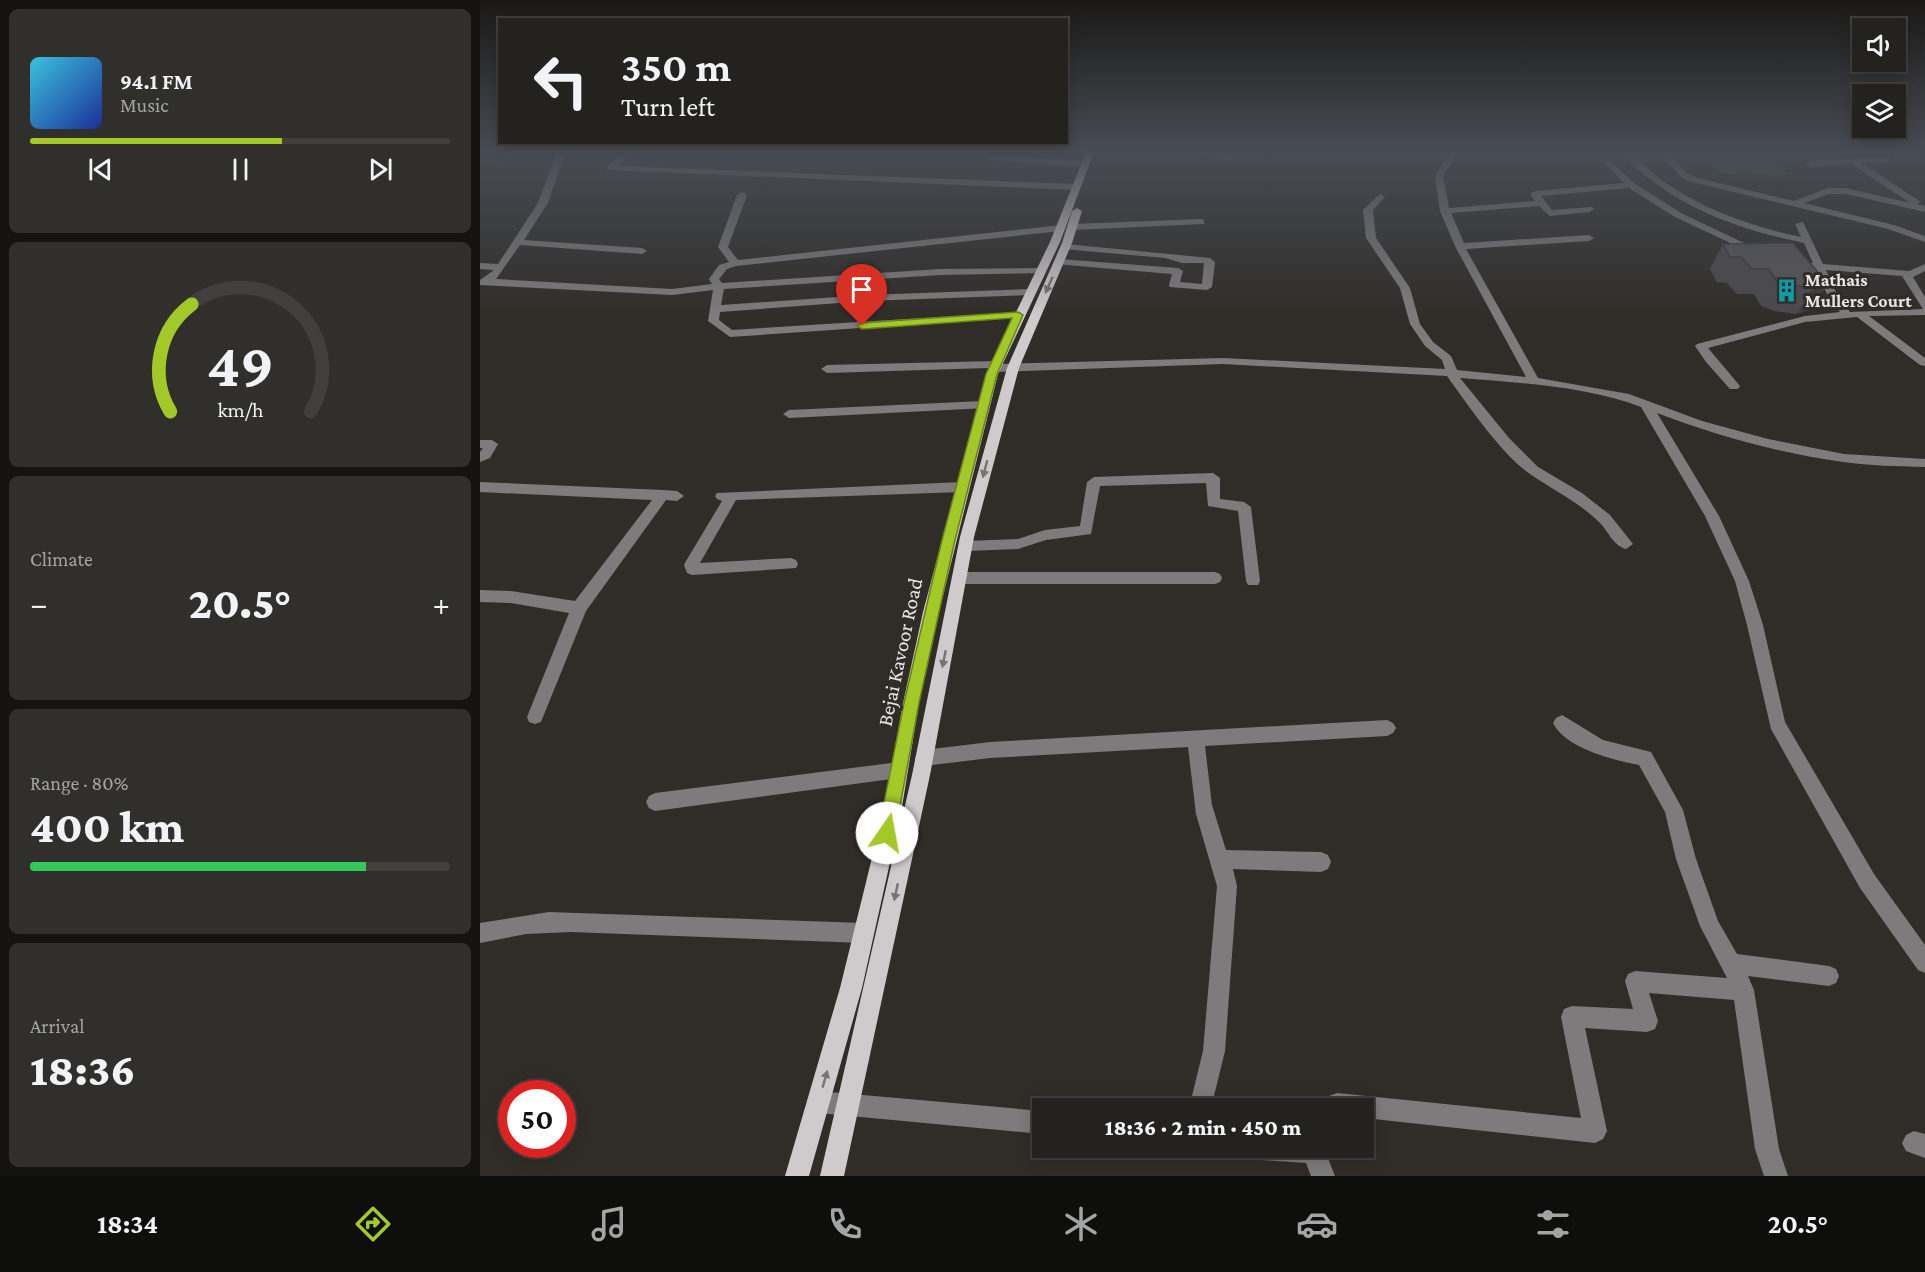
<!DOCTYPE html>
<html lang="en">
<head>
<meta charset="utf-8">
<style>
	:root { --surface:#24221f; --page:#302f2c; --text:#f1f3f6; --muted:#a3a4a4; --line:#413f3d; --accent:#a2c928 }
	body { margin:0; font-family:"Crimson Pro",serif; background:var(--page); color:var(--text); height:100vh; display:flex; flex-direction:column; font-size:22px; white-space:nowrap }
	* { box-sizing:border-box; margin:0 }
	p { font-size:20px; color:var(--muted) }
	.icon { flex:none; width:33px; height:33px; fill:none; stroke:currentColor; stroke-width:2; stroke-linecap:round; stroke-linejoin:round }
	.map { position:relative; flex:1; overflow:hidden }
	.details { display:flex; flex-direction:column; gap:9px; padding:9px; background:#141311; width:480px }
	.details>* { flex:none }
	.banner { position:absolute; left:18px; top:18px; width:570px; height:126px; border-radius:0px; box-shadow:0 3px 15px #0003,0 0 0 2px var(--line); background:#24221f; color:var(--text); overflow:hidden }
	.fabs { position:absolute; left:1372px; top:18px; display:grid; gap:12px }
	.fabs a { display:grid; place-items:center; width:54px; height:54px; border-radius:0px; background:var(--surface); box-shadow:0 3px 15px #0003,0 0 0 2px var(--line); font-size:30px }
	.speed { position:absolute; left:18px; top:1080px; display:flex; gap:12px; font-size:30px; font-weight:700; text-align:center }
	.speed>* { display:grid; place-content:center; width:78px; height:78px; border-radius:50%; background:var(--surface); box-shadow:0 3px 15px #0003,0 0 0 2px var(--line); line-height:1 }
	.speed .limit { border:9px solid #d22; background:#fff; color:#111 }
	.pin { position:absolute; display:grid; place-items:center; width:51px; height:51px; color:#fff; margin:-62px -26px; border-radius:50% 50% 50% 0; rotate:-45deg; box-shadow:0 0 6px #0007 }
	.pin .icon { rotate:45deg }
	.me { position:absolute; width:66px; margin:-33px; rotate:12deg; stroke-linejoin:round; filter:drop-shadow(0 0 4px #0008) }
	.turn { display:flex; align-items:center; gap:21px; height:126px; padding:0 24px; font-size:27px }
	.turn .icon { width:78px; height:78px; stroke-width:2.5 }
	.turn b { display:block; font-size:42px; line-height:51px }
	.big { font-size:45px; font-weight:800; line-height:1.1 }
	.details .tile { flex:1; display:flex; flex-direction:column; justify-content:center; gap:9px; min-width:0; padding:0 21px; border-radius:9px; background:var(--page) }
	.details .dial { align-items:center; gap:0 }
	.dial svg { height:156px; overflow:visible; fill:none; stroke:var(--line); stroke-width:7; stroke-linecap:round; text-anchor:middle }
	.dial text { fill:var(--text); stroke:none }
	.song { display:flex; align-items:center; gap:18px }
	.cover { width:72px; height:72px; border-radius:9px; background:linear-gradient(135deg,hsl(190 70% 55%),hsl(230 70% 35%)) }
	.played { height:6px; border-radius:3px; background:linear-gradient(90deg,var(--accent) 60%,var(--line) 60%) }
	.keys { display:flex; justify-content:space-around; direction:ltr }
	.heat { display:flex; justify-content:space-between; align-items:center; font-size:33px; direction:ltr }
	.charge { height:9px; border-radius:4px; background:linear-gradient(90deg,#34c759 80%,var(--line) 0) }
	.trip { position:absolute; left:552px; top:1098px; width:342px; height:60px; border-radius:0px; background:var(--surface); box-shadow:0 3px 15px #0003,0 0 0 2px var(--line); font-weight:800; line-height:60px; text-align:center }
	.menu { display:flex; height:96px; justify-content:space-around; align-items:center; background:#0e0e0c; color:var(--muted) }
	.menu .icon { width:42px; height:42px }
	.menu .current { color:var(--accent) }
	.menu b { font-size:27px; color:var(--text) }
	main { display:flex; flex:1; min-height:0 }
	.map>svg:first-child { display:block }
</style>
</head>
<body>
<main>
<section class="details">
<div class="tile">
<div class="song"><i class="cover"></i><div><b>94.1 FM</b><p>Music</p></div></div>
<div class="played"></div>
<div class="keys"><svg class="icon" aria-label="previous" viewBox="0 0 24 24"><path d="M18 5L8 12l10 7zM5 5v14"/></svg><svg class="icon" aria-label="pause" viewBox="0 0 24 24"><path d="M8 5v14M16 5v14"/></svg><svg class="icon" aria-label="next" viewBox="0 0 24 24"><path d="M6 5l10 7-10 7zM19 5v14"/></svg></div>
</div>
<div class="tile dial"><svg viewBox="0 0 100 80">
<path d="M14 69A42 42 0 1 1 86 69"/>
<path d="M14 69A42 42 0 0 1 25 14" stroke="#a2c928"/>
<text x="50" y="56" font-size="32" font-weight="700">49</text>
<text x="50" y="72" font-size="11">km/h</text>
</svg></div>
<div class="tile"><p>Climate</p>
<div class="heat"><a>−</a><b class="big">20.5°</b><a>+</a></div>
</div>
<div class="tile"><p>Range · 80%</p><b class="big">400 km</b><div class="charge"></div></div>
<div class="tile"><p>Arrival</p><b class="big">18:36</b></div>
</section>
<div class="map">
<svg width="1445" height="1176" viewBox="0 0 1445 1176">
	<rect width="100%" height="100%" fill="#302d29"/>
	<!-- green -->
	<path fill="#3a593b" d="M 1197,152 L 1377,152 L 1289,154 L 1308,175 L 1241,174 L 1228,156 L 1203,156 Z"/>
	<g fill="none" stroke-linecap="round" stroke-linejoin="round">
		<!-- minor -->
		<path fill="#7e7b7c" fill-rule="evenodd" d="M 77,152 L 85,152 L 68,203 L 44,240 L 162,248 L 167,251 L 162,254 L 40,245 L 16,279 L 192,289 L 232,284 L 229,279 L 239,265 L 249,262 L 238,247 L 257,195 L 262,192 L 267,195 L 248,247 L 258,260 L 581,225 L 586,228 L 581,231 L 256,266 L 247,269 L 239,279 L 242,283 L 460,269 L 565,268 L 565,272 L 561,273 L 460,275 L 244,289 L 241,305 L 386,295 L 549,289 L 554,292 L 549,295 L 386,301 L 240,312 L 239,320 L 252,330 L 538,312 L 542,313 L 542,317 L 250,337 L 228,321 L 233,290 L 192,295 L 0,285 L 0,280 L 14,270 L 0,269 L 0,263 L 18,264 L 58,203 Z
			M 145,152 L 154,152 L 138,166 L 595,184 L 599,187 L 595,190 L 127,170 L 127,166 Z
			M 710,152 L 727,152 L 754,158 L 750,161 Z
			M 949,152 L 964,152 L 976,156 L 963,176 L 969,208 L 1055,201 L 1050,194 L 1055,191 L 1144,183 L 1124,162 L 1128,159 L 1154,183 L 1201,213 L 1283,252 L 1274,254 L 1195,217 L 1149,188 L 1061,196 L 1072,210 L 1112,207 L 1114,209 L 1109,212 L 1070,216 L 1059,206 L 971,213 L 984,243 L 1109,235 L 1114,238 L 1109,241 L 986,249 L 1058,378 L 1149,394 L 1222,421 L 1288,439 L 1364,454 L 1445,459 L 1445,467 C 1418,466 1390,466 1363,462 C 1300,453 1237,436 1177,413 L 1239,516 L 1269,581 L 1283,625 L 1305,722 L 1394,874 L 1445,945 L 1445,973 L 1438,970 L 1380,888 L 1291,729 L 1267,625 L 1255,581 L 1225,516 L 1161,407 C 1105,386 1040,383 980,378 L 1029,438 L 1058,467 L 1102,493 L 1130,515 L 1153,544 L 1146,549 C 1132,545 1128,530 1118,521 C 1097,501 1073,490 1050,474 C 1021,454 988,405 967,376 L 743,364 L 514,372 L 508,368 L 347,373 L 341,369 L 347,365 L 516,361 L 522,364 L 743,358 L 965,369 L 962,360 L 945,346 L 930,324 L 920,288 L 886,238 L 883,210 L 900,194 L 905,197 L 893,210 L 896,238 L 930,288 L 940,324 L 953,342 L 971,356 L 977,370 L 1046,377 L 975,246 L 960,211 L 955,176 L 967,157 Z
			M 1141,152 L 1150,152 C 1161,162 1172,173 1184,182 C 1225,210 1273,227 1321,237 L 1315,224 L 1323,222 L 1343,264 L 1429,271 L 1445,264 L 1445,271 L 1433,277 L 1445,297 L 1445,315 L 1389,316 L 1445,358 L 1445,366 L 1440,365 L 1377,317 L 1325,322 L 1228,348 L 1260,386 L 1258,389 L 1250,389 L 1226,362 L 1215,346 L 1217,344 L 1325,316 L 1360,312 L 1346,292 L 1336,270 L 1315,268 L 1310,265 L 1315,262 L 1333,263 L 1324,243 C 1256,229 1188,205 1141,152 ZM 1346,270 L 1422,276 L 1443,309 L 1370,312 L 1356,292 Z
			M 1179,152 L 1187,152 L 1208,174 L 1218,178 L 1314,201 L 1348,188 L 1366,188 L 1430,203 L 1371,164 L 1330,167 L 1326,164 L 1330,161 L 1410,157 L 1411,159 L 1407,162 L 1381,163 L 1438,200 L 1440,202 L 1437,204 L 1445,206 L 1445,212 L 1366,194 L 1349,194 L 1324,203 L 1414,225 L 1445,236 L 1445,242 L 1408,229 L 1212,182 L 1202,178 Z
			M 511,155 L 605,161 L 609,164 L 605,167 L 508,160 L 507,158 Z
			M 721,219 L 724,220 L 724,224 L 592,230 L 587,227 L 592,224 Z
			M 586,244 L 730,258 L 735,262 L 732,287 L 727,290 L 690,287 L 689,285 L 692,274 L 575,264 L 575,260 L 579,259 L 698,268 L 703,271 L 700,282 L 722,284 L 724,263 L 702,263 L 685,258 L 583,249 L 581,247 Z
			M 503,401 L 507,402 L 507,408 L 309,418 L 303,414 L 309,410 Z
			M 0,440 L 12,440 L 18,444 L 10,458 L 0,462 L 0,452 L 3,448 L 0,448 Z
			M 733,473 L 740,478 L 740,499 L 764,502 L 771,507 L 780,581 L 778,585 L 768,585 L 766,581 L 758,511 L 728,506 L 726,483 L 620,486 L 611,534 L 566,540 L 538,549 L 486,551 L 479,546 L 486,541 L 538,539 L 565,530 L 600,526 L 607,482 L 614,477 Z
			M 0,482 L 183,490 L 197,491 L 204,496 L 197,501 L 186,500 L 106,611 L 63,717 L 61,722 L 55,724 L 49,722 L 47,717 L 89,613 L 31,603 L 0,602 L 0,590 L 31,591 L 95,601 L 172,500 L 0,492 Z
			M 482,482 L 489,487 L 482,492 L 256,500 L 220,563 L 311,558 L 316,560 L 318,564 L 316,568 L 212,575 L 207,573 L 204,565 L 206,561 L 242,501 L 237,499 L 235,496 L 237,493 Z
			M 480,572 L 735,572 L 740,574 L 742,578 L 740,582 L 735,584 L 480,584 L 475,582 L 473,578 L 475,574 Z
			M 1082,715 L 1123,740 L 1171,752 L 1203,810 L 1216,859 L 1238,921 L 1257,954 L 1349,966 L 1356,969 L 1359,976 L 1356,983 L 1349,986 L 1268,976 L 1274,990 L 1299,1149 L 1308,1176 L 1284,1176 L 1275,1149 L 1254,1000 L 1169,993 L 1178,1021 L 1175,1029 L 1167,1032 L 1105,1028 L 1127,1131 L 1123,1139 L 1115,1143 L 884,1118 L 884,1108 L 844,1108 L 849,1096 L 857,1093 L 1101,1118 L 1081,1017 L 1084,1009 L 1092,1006 L 1153,1009 L 1145,981 L 1148,974 L 1155,971 L 1247,978 L 1220,926 L 1196,859 L 1185,812 L 1159,765 C 1134,760 1086,749 1073,723 L 1076,718 Z
			M 907,720 L 913,723 L 916,728 L 913,733 L 907,736 L 725,746 L 732,805 L 746,850 L 841,852 L 848,855 L 851,862 L 848,869 L 841,872 L 753,869 L 757,886 L 745,1051 L 731,1108 L 709,1108 L 723,1051 L 737,886 L 716,814 L 708,747 L 510,758 L 444,766 L 438,764 L 435,758 L 438,752 L 444,750 L 510,742 Z
			M 419,762 L 425,764 L 428,770 L 425,776 L 419,778 L 175,811 L 169,808 L 166,802 L 169,796 L 175,793 Z
			M 69,912 L 384,923 L 391,926 L 394,933 L 391,940 L 384,943 L 91,932 L 46,934 L 0,943 L 0,923 Z
			M 338,1091 L 562,1111 L 562,1134 L 338,1113 L 330,1110 L 327,1102 L 330,1094 Z
			M 1434,1131 L 1445,1134 L 1445,1158 L 1426,1151 L 1422,1143 L 1426,1135 Z
			M 770,1148 L 844,1148 L 855,1176 L 831,1176 L 826,1163 L 782,1160 L 774,1156 Z"/>
		<!-- major -->
		<path fill="#cfcacc" fill-rule="evenodd" d="M 606,152 L 614,152 L 580,242 L 518,374 L 459,612 L 439,703 L 421,813 L 382,988 L 329,1176 L 305,1176 L 360,988 L 403,813 L 423,703 L 443,612 L 506,374 L 570,242 Z
			M 597,208 L 602,211 L 592,243 L 539,368 L 494,537 L 450,775 L 364,1176 L 340,1176 L 432,775 L 480,537 L 527,368 L 582,243 L 592,211 Z"/>
	</g>
	<!-- wall -->
	<path fill="#4b494d" d="M 1243,244 L 1348,284 L 1332,309 L 1317,314 L 1294,311 L 1281,306 L 1274,294 L 1257,294 L 1247,283 L 1237,282 L 1230,269 Z"/>
	<!-- shaded-wall -->
	<path fill="#3d3c3e" d="M 1348,284 L 1332,309 L 1317,314 L 1333,288 Z"/>
	<!-- building -->
	<path fill="#575559" stroke="#3d3c3e" stroke-width="1.5" d="M 1313,243 L 1348,284 L 1333,288 L 1310,285 L 1296,280 L 1289,269 L 1272,269 L 1261,257 L 1250,257 L 1243,244 Z"/>
	<!-- one-way arrows -->
	<defs><path id="oneway-solid" d="M-6-.8H1V-3.2L6.5 0L1 3.2V.8H-6Z" transform="scale(1.5)"/></defs>
	<g fill="#787472">
		<use href="#oneway-solid" transform="translate(569 285) rotate(114)"/>
		<use href="#oneway-solid" transform="translate(505 469) rotate(105)"/>
		<use href="#oneway-solid" transform="translate(464 659) rotate(101)"/>
		<use href="#oneway-solid" transform="translate(416 892) rotate(102)"/>
		<use href="#oneway-solid" transform="translate(345 1079) rotate(-74)"/>
	</g>
	<!-- sky -->
	<linearGradient id="sky" x2="0" y2="1"><stop stop-color="#1a1917"/><stop offset="0.48" stop-color="#484c54"/><stop offset="1" stop-color="#484c54" stop-opacity="0"/></linearGradient>
	<rect width="1445" height="316" fill="url(#sky)"/>
	<!-- route -->
	<path fill="#a2c928" stroke="#69831a" stroke-width="1.5" d="M 538,312 L 543,315 L 517,374 L 474,544 L 439,703 L 415,833 L 413,838 L 407,841 L 401,838 L 398,833 L 424,703 L 461,544 L 506,374 L 532,318 L 382,329 L 377,326 L 382,323 Z"/>
	<!-- icons -->
	<defs>
		<symbol id="building-bare" viewBox="-9 -9 18 18"><path d="M-4-6H4V6H1V3H-1V6H-4ZM-2.5-4.3h1.7v1.8h-1.7ZM.8-4.3h1.7v1.8H.8ZM-2.5-1h1.7V.8h-1.7ZM.8-1h1.7V.8H.8Z" fill="#0f9aa8" stroke="#302d29" stroke-width="2.5" paint-order="stroke"/></symbol>
	</defs>
	<g fill-rule="evenodd">
		<use href="#building-bare" x="1290" y="274" width="33" height="33"/>
	</g>
	<g text-anchor="middle" stroke-width="6" stroke-linejoin="round" paint-order="stroke">
		<!-- far-poi labels -->
		<g font-size="18" font-weight="bold" fill="#e8e6e4" stroke="#302d29" text-anchor="start">
			<text x="1325" y="286">Mathais<tspan x="1325" dy="21">Mullers Court</tspan></text>
		</g>
		<!-- street labels -->
		<g font-size="21" fill="#e8e6e4" stroke="#302d29">
			<text transform="translate(420 652) rotate(-78)" y="7">Bejai Kavoor Road</text>
		</g>
	</g>
</svg>
<div class="fabs">
<a><svg class="icon" aria-label="sound" viewBox="0 0 24 24"><path d="M4 9h4l5-4v14l-5-4H4zM17 9q2 3 0 6"/></svg></a>
<a><svg class="icon" aria-label="layers" viewBox="0 0 24 24"><path d="M12 4l9 5-9 5-9-5zM3 14l9 5 9-5"/></svg></a>
</div>
<div class="speed"><div class="limit">50</div></div>
<div class="pin" style="left:382px;top:326px;background:#d93025"><svg class="icon" aria-label="arrive" viewBox="0 0 24 24"><path d="M6 21V4h12l-3 4 3 4H6"/></svg></div>
<svg class="me" style="left:407px;top:833px" viewBox="-20 -20 40 40"><circle r="19" fill="#fff"/><path d="M0-13L10 11 0 6-10 11z" fill="#a2c928"/></svg>
<div class="trip">18:36 · 2 min · 450 m</div>
<div class="banner">
<div class="turn"><svg class="icon" aria-label="left" viewBox="0 0 24 24"><path d="M17 20v-9H6M10 6l-5 5 5 5"/></svg><div><b>350 m</b>Turn left</div></div>
</div>
</div>
</main>
<nav class="menu">
<b>18:34</b>
<svg class="icon current" aria-label="directions" viewBox="0 0 24 24"><path d="M12 3l9 9-9 9-9-9zM9 14v-3h6M13 9l2 2-2 2"/></svg>
<svg class="icon" aria-label="music" viewBox="0 0 24 24"><path d="M9 18V5l10-2v13"/><circle cx="6" cy="18" r="3"/><circle cx="16" cy="16" r="3"/></svg>
<svg class="icon" aria-label="phone" viewBox="0 0 24 24"><path d="M5 4h4l2 5-3 2q2 4 5 5l2-3 5 2v4C11 20 4 13 5 4z"/></svg>
<svg class="icon" aria-label="climate" viewBox="0 0 24 24"><path d="M12 3v18M4 7l16 10M4 17L20 7"/></svg>
<svg class="icon" aria-label="car" viewBox="0 0 24 24"><path d="M5 17H2v-5l4-1 3-4h7l3 4 3 1v5h-3M9 17h6M6 11h13"/><circle cx="7" cy="17" r="2"/><circle cx="17" cy="17" r="2"/></svg>
<svg class="icon" aria-label="filters" viewBox="0 0 24 24"><path d="M4 7h16M4 17h16"/><circle cx="9" cy="7" r="2"/><circle cx="15" cy="17" r="2"/></svg>
<b>20.5°</b>
</nav>
</body>
</html>
